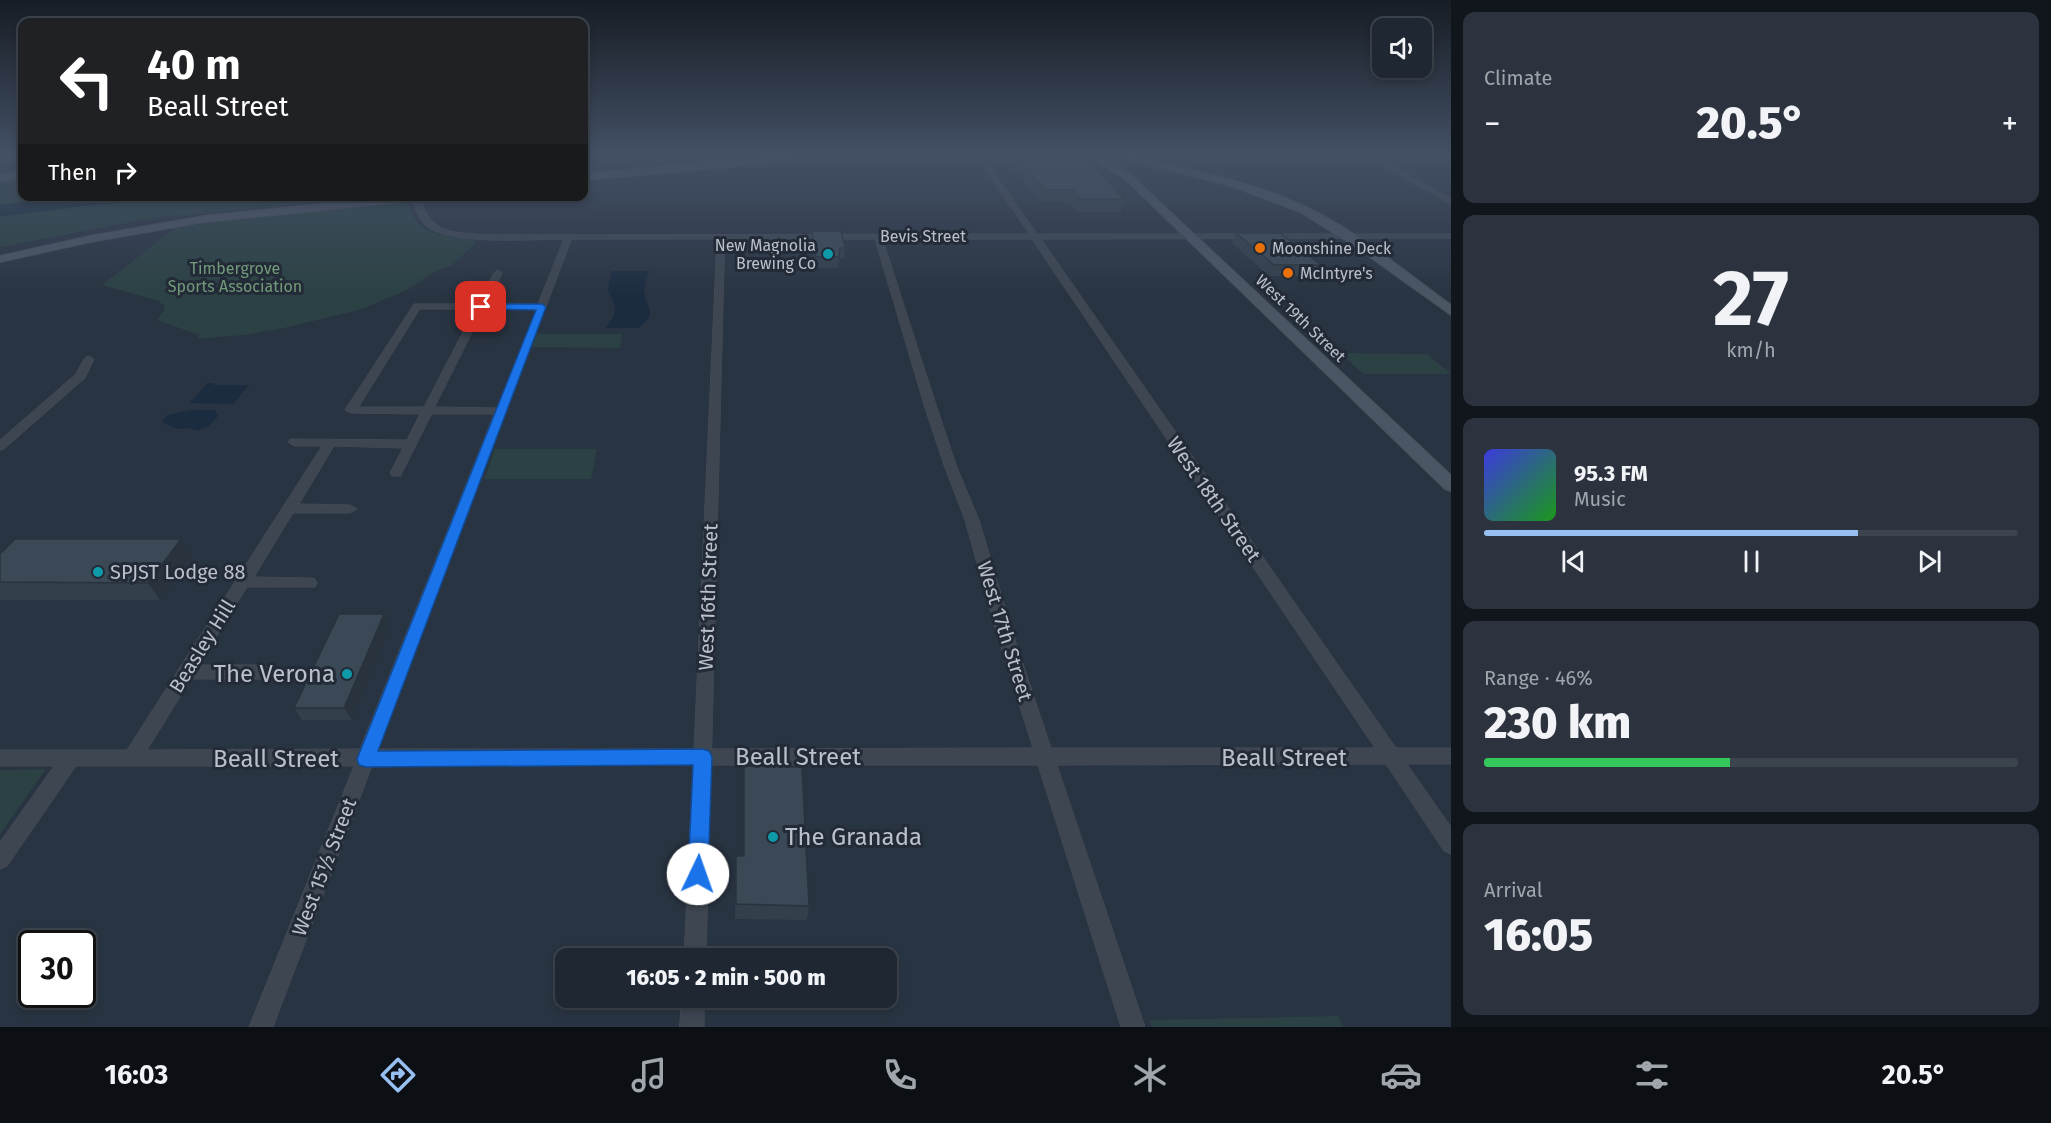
<!DOCTYPE html>
<html lang="en">
<head>
<meta charset="utf-8">
<style>
	:root { --surface:#1f2732; --page:#2c333e; --text:#f1f3f6; --muted:#a1a5ac; --line:#3c444d; --accent:#98bff2 }
	body { margin:0; font-family:"Fira Sans",sans-serif; background:var(--page); color:var(--text); height:100vh; display:flex; flex-direction:column; font-size:22px; white-space:nowrap }
	* { box-sizing:border-box; margin:0 }
	p { font-size:20px; color:var(--muted) }
	.icon { flex:none; width:33px; height:33px; fill:none; stroke:currentColor; stroke-width:2; stroke-linecap:round; stroke-linejoin:round }
	.map { position:relative; flex:1; overflow:hidden }
	.side { display:flex; flex-direction:column; gap:12px; padding:12px; background:#11151c; width:600px }
	.side>* { flex:none }
	.top-card { position:absolute; left:18px; top:18px; width:570px; height:183px; border-radius:12px; box-shadow:0 3px 9px #0003,0 0 0 2px var(--line); background:#202124; color:#fff; overflow:hidden }
	.buttons { position:absolute; left:1372px; top:18px; display:grid; gap:12px }
	.buttons a { display:grid; place-items:center; width:60px; height:60px; border-radius:12px; background:var(--surface); box-shadow:0 3px 9px #0003,0 0 0 2px var(--line); font-size:30px }
	.speed { position:absolute; left:18px; top:930px; display:flex; gap:12px; font-size:30px; font-weight:700; text-align:center }
	.speed>* { display:grid; place-content:center; width:78px; height:78px; border-radius:50%; background:var(--surface); box-shadow:0 3px 9px #0003,0 0 0 2px var(--line); line-height:1 }
	.speed .limit { border:3px solid #111; border-radius:9px; background:#fff; color:#111 }
	.pin { position:absolute; display:grid; place-items:center; width:51px; height:51px; color:#fff; margin:-26px; border-radius:12px; box-shadow:0 3px 9px #0006 }
	.me { position:absolute; width:66px; margin:-33px; rotate:3deg; stroke-linejoin:round; filter:drop-shadow(0 0 4px #0008) }
	.turn { display:flex; align-items:center; gap:21px; height:126px; padding:0 30px; font-size:27px }
	.turn .icon { width:78px; height:78px; stroke-width:2.5 }
	.turn b { display:block; font-size:42px; line-height:51px }
	.then { display:flex; align-items:center; height:57px; padding:0 30px; background:#0003; gap:12px; font-size:22px }
	.big { font-size:45px; font-weight:800; line-height:1.1 }
	.side .card { flex:1; display:flex; flex-direction:column; justify-content:center; gap:9px; min-width:0; padding:0 21px; border-radius:12px; background:var(--page) }
	.side .dial { align-items:center; gap:0 }
	.dial b { font-size:78px; line-height:1 }
	.song { display:flex; align-items:center; gap:18px }
	.cover { width:72px; height:72px; border-radius:9px; background:linear-gradient(135deg,hsl(240 70% 55%),hsl(120 70% 35%)) }
	.played { height:6px; border-radius:3px; background:linear-gradient(90deg,var(--accent) 70%,var(--line) 70%) }
	.keys { display:flex; justify-content:space-around; direction:ltr }
	.heat { display:flex; justify-content:space-between; align-items:center; font-size:33px; direction:ltr }
	.charge { height:9px; border-radius:4px; background:linear-gradient(90deg,#34c759 46%,var(--line) 0) }
	.trip { position:absolute; left:555px; top:948px; width:342px; height:60px; border-radius:12px; background:var(--surface); box-shadow:0 3px 9px #0003,0 0 0 2px var(--line); font-weight:800; line-height:60px; text-align:center }
	.tabs { display:flex; height:96px; justify-content:space-around; align-items:center; background:#0c1014; color:var(--muted) }
	.tabs .icon { width:42px; height:42px }
	.tabs .selected { color:var(--accent) }
	.tabs b { font-size:27px; color:var(--text) }
	main { display:flex; flex:1; min-height:0 }
	.map>svg:first-child { display:block }
</style>
</head>
<body>
<main>
<div class="map">
<svg width="1451" height="1027" viewBox="0 0 1451 1027">
	<rect width="100%" height="100%" fill="#293442"/>
	<!-- green -->
	<path fill="#2b4143" d="M 22,177 L 22,196 L 374,197 L 153,218 L 0,247 L 0,179 Z
		M 402,203 L 409,205 C 414,235 449,237 473,240 L 476,243 L 451,266 L 440,269 L 405,291 L 359,310 L 284,328 L 244,335 L 196,339 L 199,335 L 157,320 L 164,311 L 164,306 L 159,301 L 102,285 L 175,228 L 242,218 Z
		M 537,334 L 622,334 L 620,348 L 532,347 Z
		M 1340,353 L 1427,354 L 1451,374 L 1363,374 Z
		M 495,449 L 597,449 L 591,479 L 484,479 Z
		M 46,769 L 0,834 L 0,770 Z
		M 1338,1016 L 1344,1027 L 1152,1027 L 1149,1020 Z"/>
	<!-- water -->
	<path fill="#1c2c40" d="M 66,196 L 201,196 L 201,197 L 82,206 L 0,217 L 0,205 Z
		M 611,271 L 649,271 C 647,279 643,289 645,297 C 651,314 655,314 639,328 L 605,328 C 620,311 616,308 608,290 Z
		M 208,383 L 214,383 L 214,385 L 249,385 L 233,404 L 189,403 Z
		M 191,410 L 214,410 L 219,415 L 209,426 L 198,431 L 188,428 L 177,429 L 161,422 L 168,415 Z"/>
	<g fill="none" stroke-linecap="round" stroke-linejoin="round">
		<defs>
			<path id="street" d="M 975,154 L 981,154 L 1037,234 L 1451,234 L 1451,238 L 1041,239 L 1396,748 L 1451,748 L 1451,764 L 1407,764 L 1451,827 L 1451,854 L 1444,851 L 1386,764 L 1057,765 L 1145,1027 L 1121,1027 L 1038,765 L 711,765 L 706,958 L 684,958 L 693,765 L 372,766 L 273,1027 L 249,1027 L 354,766 L 76,766 L 7,866 L 0,869 L 0,842 L 54,766 L 0,766 L 0,750 L 127,750 L 322,446 L 294,446 L 288,442 L 290,439 L 407,440 L 420,414 L 351,413 L 345,410 L 414,304 L 478,304 L 494,273 L 498,270 L 502,273 L 487,304 L 538,304 L 564,239 C 532,239 450,246 426,226 C 417,218 415,207 412,196 L 420,196 C 430,237 456,232 492,235 L 1029,234 ZM 572,239 L 717,239 L 694,749 L 378,749 ZM 725,239 L 875,239 L 925,408 L 944,465 L 965,520 L 996,631 L 1033,748 L 712,749 ZM 883,239 L 1032,239 L 1375,748 L 1051,748 L 1012,631 L 979,520 L 956,465 L 937,408 ZM 420,309 L 475,309 L 424,407 L 359,407 ZM 484,309 L 536,310 L 497,408 L 435,407 ZM 432,414 L 494,414 L 360,749 L 147,750 L 191,679 L 261,679 L 267,677 L 269,672 L 267,667 L 261,665 L 199,665 L 247,587 L 315,587 L 317,583 L 315,579 L 310,578 L 254,577 L 293,513 L 350,513 L 357,509 L 350,505 L 299,504 L 334,446 L 403,448 L 390,473 L 392,476 L 400,476 Z
				M 1363,154 L 1371,154 L 1451,199 L 1451,204 Z
				M 89,356 L 94,359 L 85,378 L 4,449 L 0,450 L 0,440 L 76,374 L 84,359 Z
				M 682,998 L 704,998 L 704,1027 L 680,1027 Z"/>
			<path id="secondary" d="M 786,154 L 812,154 L 808,157 L 729,167 L 584,180 L 584,174 Z
				M 1086,154 L 1096,154 L 1130,174 L 1451,475 L 1451,491 L 1445,489 L 1124,178 Z
				M 1108,154 C 1135,154 1162,163 1189,169 C 1229,179 1269,189 1306,207 C 1359,232 1404,271 1451,305 L 1451,315 L 1356,247 L 1300,212 L 1231,186 Z
				M 22,172 L 22,178 L 0,181 L 0,175 Z
				M 396,196 L 436,196 L 431,199 L 204,222 L 90,242 L 0,262 L 0,256 L 90,236 L 204,216 Z"/>
		</defs>
		<!-- street casing -->
		<use href="#street" stroke="#474f5b" stroke-width="1"/>
		<!-- secondary casing -->
		<use href="#secondary" stroke="#474f5b" stroke-width="2"/>
		<!-- street -->
		<use href="#street" fill="#3d4651" fill-rule="evenodd"/>
		<!-- secondary -->
		<use href="#secondary" fill="#4b5664" fill-rule="evenodd"/>
	</g>
	<!-- wall -->
	<path fill="#333f4b" d="M 1042,154 L 1081,154 L 1125,199 L 1121,212 L 1077,212 L 1069,202 L 1040,202 L 1015,169 L 1018,157 L 1045,157 Z
		M 812,231 L 845,248 L 844,258 L 839,258 L 838,268 L 816,268 L 811,242 Z
		M 1236,233 L 1321,265 L 1315,276 L 1269,276 L 1232,243 Z
		M 0,554 L 192,556 L 160,600 L 0,600 Z
		M 384,614 L 390,627 L 352,720 L 302,720 L 294,708 Z
		M 736,856 L 809,906 L 807,920 L 735,919 Z"/>
	<!-- shaded-wall -->
	<path fill="#29333d" d="M 181,539 L 192,556 L 160,600 L 148,583 Z
		M 384,614 L 390,627 L 352,720 L 344,708 Z"/>
	<!-- building -->
	<path fill="#3b4957" stroke="#29333d" stroke-width="1.5" d="M 1056,154 L 1081,154 L 1125,199 L 1080,199 L 1072,190 L 1044,190 L 1018,157 L 1059,158 Z
		M 812,231 L 841,231 L 845,248 L 840,248 L 839,257 L 816,257 Z
		M 1236,233 L 1280,233 L 1321,265 L 1274,265 Z
		M 15,539 L 181,539 L 148,583 L 0,582 L 0,554 Z
		M 339,614 L 384,614 L 344,708 L 294,708 Z
		M 744,766 L 802,767 L 809,906 L 736,904 L 736,856 L 744,856 Z"/>
	<!-- sky -->
	<linearGradient id="sky" x2="0" y2="1"><stop stop-color="#171d24"/><stop offset="0.52" stop-color="#435065"/><stop offset="1" stop-color="#435065" stop-opacity="0"/></linearGradient>
	<rect width="1451" height="298" fill="url(#sky)"/>
	<!-- route -->
	<path fill="#1a73e8" stroke="#114b97" stroke-width="1.5" d="M 481,304 L 542,304 L 546,307 L 378,751 L 702,749 L 709,751 L 712,757 L 708,874 L 705,881 L 698,884 L 691,881 L 688,874 L 693,765 L 366,767 L 359,765 L 357,759 L 536,310 L 477,309 L 476,307 Z"/>
	<!-- markers -->
	<g fill="#e8710a" stroke="#222b37" stroke-width="2">
		<circle cx="1260" cy="248" r="6"/>
		<circle cx="1288" cy="273" r="6"/>
	</g>
	<g fill="#0f9aa8" stroke="#222b37" stroke-width="2">
		<circle cx="828" cy="254" r="6"/>
		<circle cx="98" cy="572" r="6"/>
		<circle cx="347" cy="674" r="6"/>
		<circle cx="773" cy="837" r="6"/>
	</g>
	<g text-anchor="middle" stroke-width="6" stroke-linejoin="round" paint-order="stroke">
		<!-- far-street labels -->
		<g font-size="16" fill="#bac1cb" stroke="#222b37">
			<text x="923" y="242">Bevis Street</text>
			<text transform="translate(1301 318) rotate(44)" y="6">West 19th Street</text>
		</g>
		<!-- far-poi labels -->
		<g font-size="16" fill="#bac1cb" stroke="#222b37" text-anchor="start">
			<text x="816" y="251" text-anchor="end">New Magnolia<tspan x="816" dy="18">Brewing Co</tspan></text>
			<text x="1272" y="254">Moonshine Deck</text>
			<text x="1300" y="279">McIntyre's</text>
		</g>
		<!-- far-park labels -->
		<g font-size="16" fill="#739b7a" stroke="#222b37">
			<text x="235" y="274">Timbergrove<tspan x="235" dy="18">Sports Association</tspan></text>
		</g>
		<!-- street labels -->
		<g font-size="20" fill="#bac1cb" stroke="#222b37">
			<text transform="translate(1214 499) rotate(55)" y="7">West 18th Street</text>
			<text transform="translate(708 597) rotate(-88)" y="7">West 16th Street</text>
			<text transform="translate(1005 631) rotate(73)" y="7">West 17th Street</text>
			<text transform="translate(202 646) rotate(-58)" y="7">Beasley Hill</text>
			<text transform="translate(324 867) rotate(-69)" y="7">West 15½ Street</text>
		</g>
		<!-- poi labels -->
		<g font-size="20" fill="#bac1cb" stroke="#222b37" text-anchor="start">
			<text x="110" y="579">SPJST Lodge 88</text>
		</g>
		<!-- near-poi labels -->
		<g font-size="24" fill="#bac1cb" stroke="#222b37" text-anchor="end">
			<text x="335" y="682">The Verona</text>
			<text x="785" y="845" text-anchor="start">The Granada</text>
		</g>
		<!-- near-street labels -->
		<g font-size="24" fill="#bac1cb" stroke="#222b37">
			<text x="798" y="765">Beall Street</text>
			<text x="1284" y="766">Beall Street</text>
			<text x="276" y="767">Beall Street</text>
		</g>
	</g>
</svg>
<div class="buttons">
<a><svg class="icon" aria-label="sound" viewBox="0 0 24 24"><path d="M4 9h4l5-4v14l-5-4H4zM17 9q2 3 0 6"/></svg></a>
</div>
<div class="speed"><div class="limit">30</div></div>
<div class="pin" style="left:481px;top:307px;background:#d93025"><svg class="icon" aria-label="arrive" viewBox="0 0 24 24"><path d="M6 21V4h12l-3 4 3 4H6"/></svg></div>
<svg class="me" style="left:698px;top:874px" viewBox="-20 -20 40 40"><circle r="19" fill="#fff"/><path d="M0-13L10 11 0 6-10 11z" fill="#1a73e8"/></svg>
<div class="trip">16:05 · 2 min · 500 m</div>
<div class="top-card">
<div class="turn"><svg class="icon" aria-label="left" viewBox="0 0 24 24"><path d="M17 20v-9H6M10 6l-5 5 5 5"/></svg><div><b>40 m</b>Beall Street</div></div>
<div class="then">Then<svg class="icon" aria-label="right" viewBox="0 0 24 24"><path d="M7 20v-9h11M14 6l5 5-5 5"/></svg></div>
</div>
</div>
<section class="side">
<div class="card"><p>Climate</p>
<div class="heat"><a>−</a><b class="big">20.5°</b><a>+</a></div>
</div>
<div class="card dial"><b>27</b><p>km/h</p></div>
<div class="card">
<div class="song"><i class="cover"></i><div><b>95.3 FM</b><p>Music</p></div></div>
<div class="played"></div>
<div class="keys"><svg class="icon" aria-label="previous" viewBox="0 0 24 24"><path d="M18 5L8 12l10 7zM5 5v14"/></svg><svg class="icon" aria-label="pause" viewBox="0 0 24 24"><path d="M8 5v14M16 5v14"/></svg><svg class="icon" aria-label="next" viewBox="0 0 24 24"><path d="M6 5l10 7-10 7zM19 5v14"/></svg></div>
</div>
<div class="card"><p>Range · 46%</p><b class="big">230 km</b><div class="charge"></div></div>
<div class="card"><p>Arrival</p><b class="big">16:05</b></div>
</section>
</main>
<nav class="tabs">
<b>16:03</b>
<svg class="icon selected" aria-label="directions" viewBox="0 0 24 24"><path d="M12 3l9 9-9 9-9-9zM9 14v-3h6M13 9l2 2-2 2"/></svg>
<svg class="icon" aria-label="music" viewBox="0 0 24 24"><path d="M9 18V5l10-2v13"/><circle cx="6" cy="18" r="3"/><circle cx="16" cy="16" r="3"/></svg>
<svg class="icon" aria-label="phone" viewBox="0 0 24 24"><path d="M5 4h4l2 5-3 2q2 4 5 5l2-3 5 2v4C11 20 4 13 5 4z"/></svg>
<svg class="icon" aria-label="climate" viewBox="0 0 24 24"><path d="M12 3v18M4 7l16 10M4 17L20 7"/></svg>
<svg class="icon" aria-label="car" viewBox="0 0 24 24"><path d="M5 17H2v-5l4-1 3-4h7l3 4 3 1v5h-3M9 17h6M6 11h13"/><circle cx="7" cy="17" r="2"/><circle cx="17" cy="17" r="2"/></svg>
<svg class="icon" aria-label="filters" viewBox="0 0 24 24"><path d="M4 7h16M4 17h16"/><circle cx="9" cy="7" r="2"/><circle cx="15" cy="17" r="2"/></svg>
<b>20.5°</b>
</nav>
</body>
</html>
